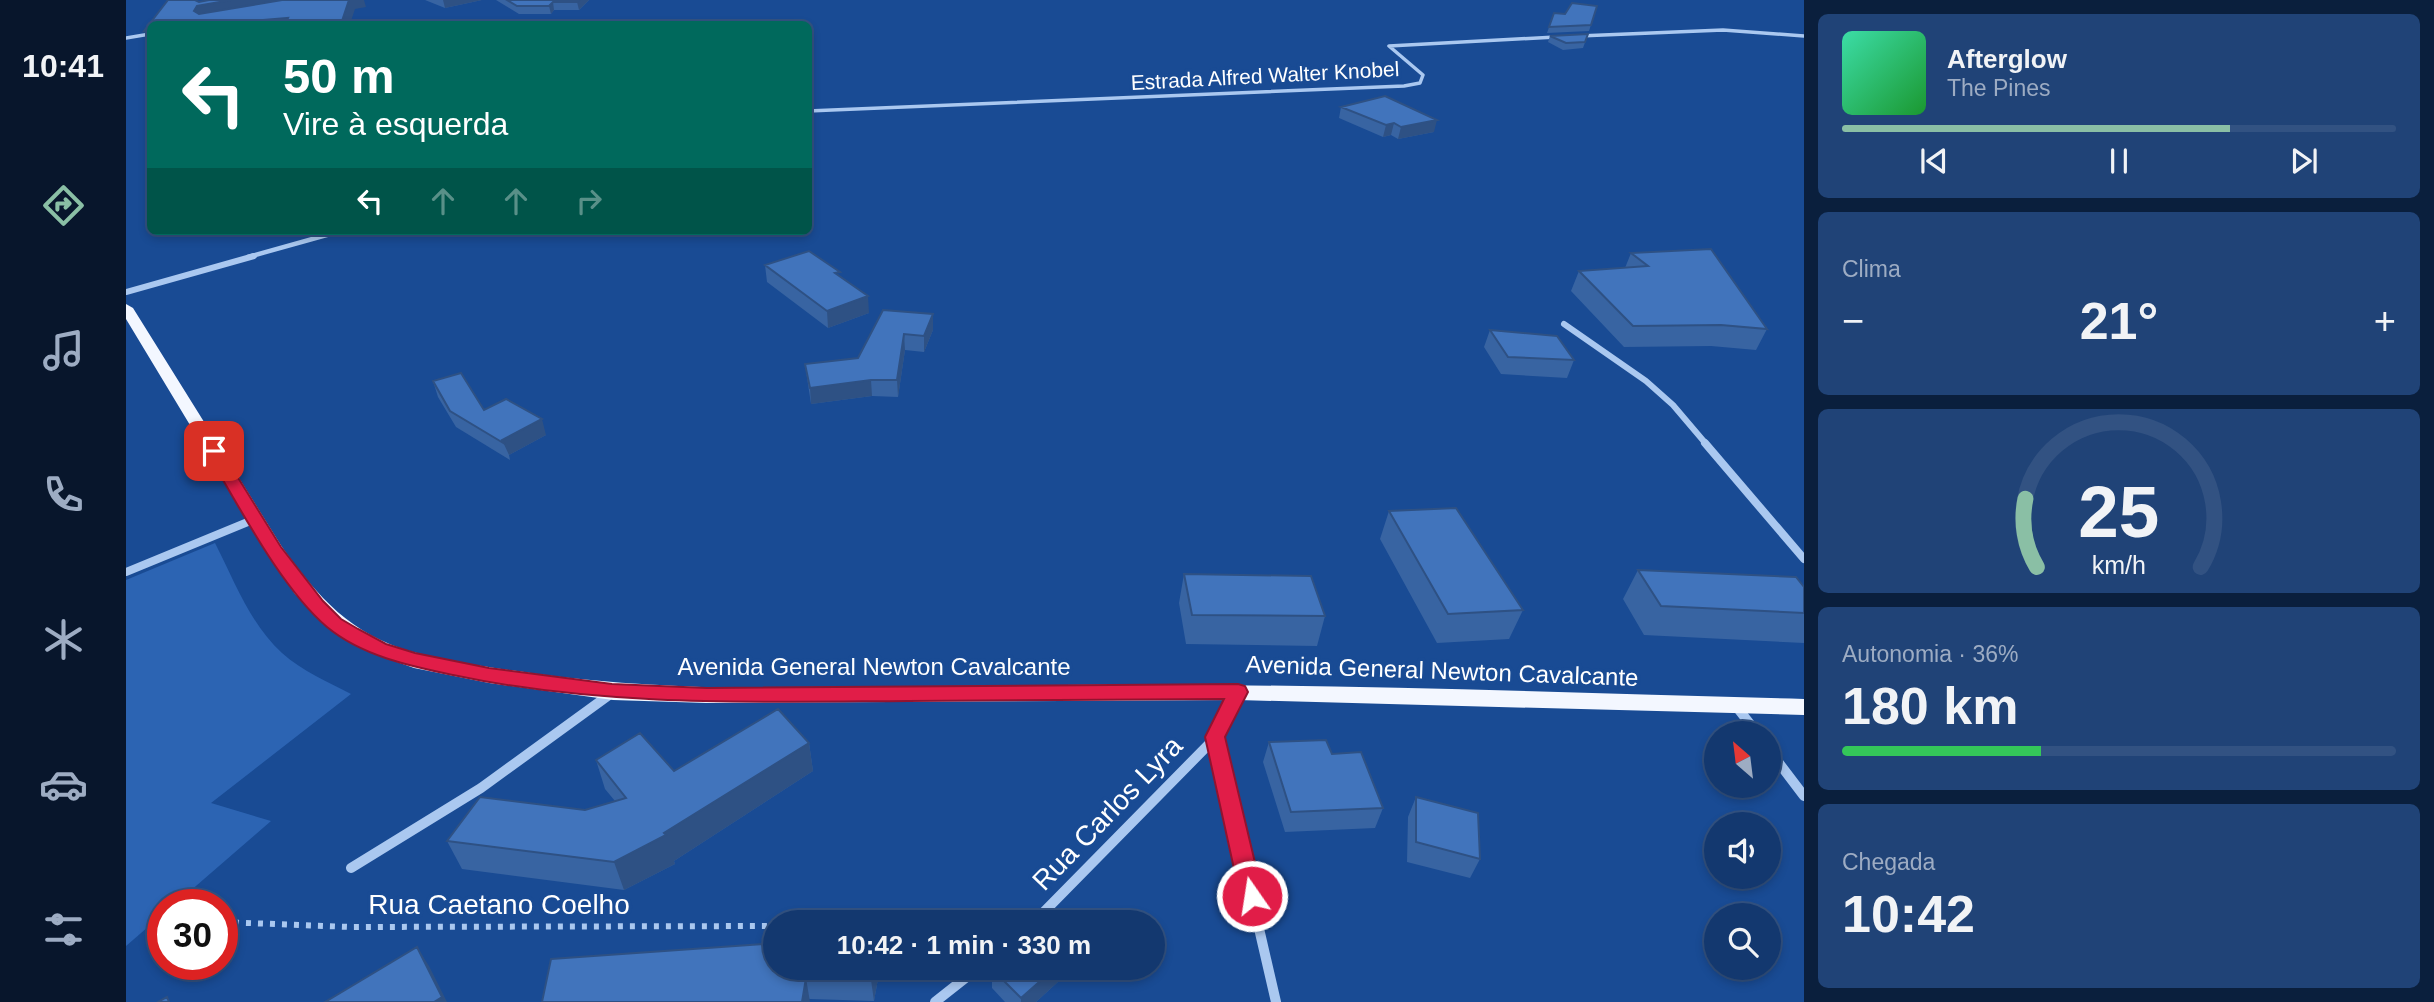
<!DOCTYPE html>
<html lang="pt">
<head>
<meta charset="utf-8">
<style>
	:root { --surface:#13386f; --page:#204377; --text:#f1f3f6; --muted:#9dacc3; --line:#325282; --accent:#8abfa5 }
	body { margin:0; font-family:Arial,sans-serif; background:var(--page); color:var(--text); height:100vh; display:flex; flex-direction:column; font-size:26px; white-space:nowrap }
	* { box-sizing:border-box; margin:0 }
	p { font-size:23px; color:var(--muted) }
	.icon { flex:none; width:38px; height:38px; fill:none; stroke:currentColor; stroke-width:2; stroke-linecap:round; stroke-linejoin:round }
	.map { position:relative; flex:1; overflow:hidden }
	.details { display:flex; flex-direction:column; gap:14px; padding:14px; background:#0a1f3d; width:630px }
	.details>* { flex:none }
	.hud { position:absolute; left:21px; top:21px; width:665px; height:214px; border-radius:10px; box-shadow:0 4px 10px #0003,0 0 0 2px var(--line); background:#00695c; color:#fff; overflow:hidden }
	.needle { width:46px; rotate:332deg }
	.buttons { position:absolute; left:1578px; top:721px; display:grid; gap:14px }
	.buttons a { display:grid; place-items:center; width:77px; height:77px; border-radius:50%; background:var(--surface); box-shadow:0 4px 10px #0003,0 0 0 2px var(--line); font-size:35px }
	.speed { position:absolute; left:21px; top:889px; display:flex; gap:14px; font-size:35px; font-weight:700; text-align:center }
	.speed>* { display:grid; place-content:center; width:91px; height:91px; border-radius:50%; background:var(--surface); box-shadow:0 4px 10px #0003,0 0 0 2px var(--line); line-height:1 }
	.speed .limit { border:10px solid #d22; background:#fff; color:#111 }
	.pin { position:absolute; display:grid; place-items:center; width:60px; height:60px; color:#fff; margin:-30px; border-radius:14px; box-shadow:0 4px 10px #0006 }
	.me { position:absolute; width:77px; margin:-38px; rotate:347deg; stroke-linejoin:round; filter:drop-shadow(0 0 5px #0008) }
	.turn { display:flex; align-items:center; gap:24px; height:147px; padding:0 21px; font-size:32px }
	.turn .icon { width:91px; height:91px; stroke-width:2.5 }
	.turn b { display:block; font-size:49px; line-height:60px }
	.lanes { display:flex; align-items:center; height:66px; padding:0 21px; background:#0003; justify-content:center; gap:35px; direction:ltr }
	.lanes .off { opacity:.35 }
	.big { font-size:52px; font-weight:800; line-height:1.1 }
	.details .card { flex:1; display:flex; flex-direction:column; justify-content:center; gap:10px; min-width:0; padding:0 24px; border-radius:10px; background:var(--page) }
	.details .dial { align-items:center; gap:0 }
	.dial svg { height:182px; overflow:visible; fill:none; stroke:var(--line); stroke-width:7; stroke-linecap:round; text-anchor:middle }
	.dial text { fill:var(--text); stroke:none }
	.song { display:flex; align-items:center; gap:21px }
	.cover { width:84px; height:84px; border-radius:10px; background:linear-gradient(135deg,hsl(160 70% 55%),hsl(130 70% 35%)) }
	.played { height:7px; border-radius:4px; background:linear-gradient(90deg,var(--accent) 70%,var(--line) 70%) }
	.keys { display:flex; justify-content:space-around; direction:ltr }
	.heat { display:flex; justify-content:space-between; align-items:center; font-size:38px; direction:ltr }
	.charge { height:10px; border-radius:5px; background:linear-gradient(90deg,#34c759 36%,var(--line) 0) }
	.trip { position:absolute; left:637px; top:910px; width:402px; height:70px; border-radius:35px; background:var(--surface); box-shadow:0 4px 10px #0003,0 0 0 2px var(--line); font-weight:800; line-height:70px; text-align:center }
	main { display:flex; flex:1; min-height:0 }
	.tab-bar { display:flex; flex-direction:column; width:126px; justify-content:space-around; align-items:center; background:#08162c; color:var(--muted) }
	.tab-bar .icon { width:49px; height:49px }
	.tab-bar .on { color:var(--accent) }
	.tab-bar b { font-size:32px; color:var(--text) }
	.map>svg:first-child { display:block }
</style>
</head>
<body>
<main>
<nav class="tab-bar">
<b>10:41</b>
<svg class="icon on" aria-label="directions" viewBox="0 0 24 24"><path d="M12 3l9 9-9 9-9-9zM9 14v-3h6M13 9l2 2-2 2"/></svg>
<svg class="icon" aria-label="music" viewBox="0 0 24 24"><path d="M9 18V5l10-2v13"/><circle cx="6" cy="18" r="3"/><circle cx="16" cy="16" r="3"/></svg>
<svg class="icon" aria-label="phone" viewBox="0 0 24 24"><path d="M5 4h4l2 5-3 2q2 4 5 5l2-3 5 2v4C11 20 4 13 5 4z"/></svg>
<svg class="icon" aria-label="climate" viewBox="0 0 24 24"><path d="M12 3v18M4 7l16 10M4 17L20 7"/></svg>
<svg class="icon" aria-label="car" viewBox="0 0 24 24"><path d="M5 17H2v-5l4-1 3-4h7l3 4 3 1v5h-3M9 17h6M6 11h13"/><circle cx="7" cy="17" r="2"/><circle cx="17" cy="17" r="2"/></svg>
<svg class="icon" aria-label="filters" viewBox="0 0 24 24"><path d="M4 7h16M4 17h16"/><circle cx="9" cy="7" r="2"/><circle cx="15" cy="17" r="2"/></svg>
</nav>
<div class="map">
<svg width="1678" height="1002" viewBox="0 0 1678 1002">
	<rect width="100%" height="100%" fill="#194b94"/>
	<!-- green -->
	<path fill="#2c64b3" d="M 89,543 C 108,580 124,624 156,653 C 176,671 202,682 225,694 L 85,803 L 145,821 L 48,905 L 37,905 L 37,914 L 0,946 L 0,580 Z"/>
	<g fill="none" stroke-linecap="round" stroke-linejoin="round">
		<!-- path -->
		<path stroke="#aac8f0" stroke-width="6" stroke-dasharray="5 7" stroke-linecap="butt" d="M 96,922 L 225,927 L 649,926"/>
		<!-- street-far4 -->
		<path stroke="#aac8f0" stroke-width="3.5" d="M 1453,36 L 1597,30 L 1678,36
			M 0,38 L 24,34
			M 682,111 L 1278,86 L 1294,83 L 1297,75 L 1263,46 L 1430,37"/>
		<!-- street-far3 -->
		<path stroke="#aac8f0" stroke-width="4.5" d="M 682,111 L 686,111
			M 122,257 L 215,231"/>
		<!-- street-far2 -->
		<path stroke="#aac8f0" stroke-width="6" d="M 0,292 L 128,256
			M 1438,324 L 1520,381 L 1547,405 L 1581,445"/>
		<!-- street-far1 -->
		<path stroke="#aac8f0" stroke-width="8" d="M 1579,443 L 1678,559
			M 0,572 L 129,519"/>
		<!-- street -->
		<path stroke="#aac8f0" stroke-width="10" d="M 1112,692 L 1089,738 L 1150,1002
			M 1610,706 L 1631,733
			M 1643,750 L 1678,796
			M 225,868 L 355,788 L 483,695
			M 908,922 L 1089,738
			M 809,1002 L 852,968"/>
		<!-- primary -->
		<path fill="#f3f7ff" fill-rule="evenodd" d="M 0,304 L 7,308 L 156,547 C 193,598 224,634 287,652 C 327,663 370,668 411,674 C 584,697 764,686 938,685 C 1185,683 1431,692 1678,699 L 1678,715 L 1112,700 L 581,703 L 487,700 L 363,683 L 288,668 L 246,653 L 202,628 L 169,594 L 140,551 L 0,319 Z"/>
	</g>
	<!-- wall -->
	<path fill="#3864a2" d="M 299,0 L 356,0 L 319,8 Z
		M 370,0 L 463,0 L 453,10 L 428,10 L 425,14 L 393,14 Z
		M 1471,6 L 1463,31 L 1421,33 L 1428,13 L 1439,14 Z
		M 1462,34 L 1457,48 L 1437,50 L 1422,42 L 1424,36 Z
		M 1215,107 L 1308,132 L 1272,139 L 1265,135 L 1257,137 L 1213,118 Z
		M 1505,253 L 1641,329 L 1630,350 L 1585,346 L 1498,347 L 1445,291 L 1453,271 L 1499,268 Z
		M 639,265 L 715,277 L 743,313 L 702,328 L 641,282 Z
		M 807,314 L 807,330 L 798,352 L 779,350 L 772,397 L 746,396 L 685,404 L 679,364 L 732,358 Z
		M 1364,330 L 1448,360 L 1441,378 L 1375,374 L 1358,347 Z
		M 307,381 L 358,410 L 420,435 L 383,455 L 384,460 L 330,427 L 312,397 Z
		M 1263,511 L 1397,610 L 1383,639 L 1311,643 L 1254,539 Z
		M 1512,570 L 1678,587 L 1678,643 L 1518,635 L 1497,599 Z
		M 1058,574 L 1199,616 L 1191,646 L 1060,644 L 1053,603 Z
		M 1143,742 L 1206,754 L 1257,808 L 1249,828 L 1159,832 L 1137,762 Z
		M 683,743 L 687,771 L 548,861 L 549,864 L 498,890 L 336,869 L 321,841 L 459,810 L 489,801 L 479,789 L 470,760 L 548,771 Z
		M 1290,797 L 1354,859 L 1344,878 L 1281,862 L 1282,817 Z
		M 425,959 L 754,968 L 748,1001 L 684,999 Z
		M 866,969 L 945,970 L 910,1002 L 879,1002 L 866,988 Z"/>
	<!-- shaded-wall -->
	<path fill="#2e5184" d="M 105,0 L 191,0 L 77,20 L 68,11 L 71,6 Z
		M 223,0 L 238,0 L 240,7 L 229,9 L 224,24 L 215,24 Z
		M 317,0 L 356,0 L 319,8 Z
		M 453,0 L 463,0 L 453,10 L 451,2 Z
		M 427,2 L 428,10 L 425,14 L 423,6 Z
		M 162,18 L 165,24 L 88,24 Z
		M 24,30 L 24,45 L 18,31 Z
		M 1311,120 L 1308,132 L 1272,139 L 1275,127 Z
		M 1268,123 L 1265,135 L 1257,137 L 1260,125 Z
		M 742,296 L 743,313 L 702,328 L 701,311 Z
		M 807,314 L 807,330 L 798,352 L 798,336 Z
		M 778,334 L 779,350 L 772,397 L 771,380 Z
		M 745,380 L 746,396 L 685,404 L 684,388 Z
		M 416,419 L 420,435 L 383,455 L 376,440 Z
		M 683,743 L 687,771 L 548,861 L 549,864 L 498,890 L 488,862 L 538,833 Z
		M 291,947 L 303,966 L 321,1002 L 308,1002 Z
		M 747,968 L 754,968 L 748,1001 L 745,980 Z
		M 929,968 L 946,968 L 945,970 L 910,1002 L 895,1002 L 895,998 Z
		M 680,978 L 684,1002 L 676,1002 Z"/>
	<!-- building -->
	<path fill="#4174bc" stroke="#2e5184" stroke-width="2" d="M 42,0 L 69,0 L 73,2 L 83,0 L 105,0 L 71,6 L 68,11 L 73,14 L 156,0 L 223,0 L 215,24 L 159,24 L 162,18 L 88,24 L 24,24 L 24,30 L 18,31 Z
		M 381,0 L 453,0 L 451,2 L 427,2 L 423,6 L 391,6 Z
		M 1446,3 L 1471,6 L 1465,25 L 1423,27 L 1428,13 L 1439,14 Z
		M 1462,34 L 1459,42 L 1440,43 L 1424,36 Z
		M 1259,96 L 1311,120 L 1275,127 L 1268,123 L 1260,125 L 1215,107 Z
		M 1585,249 L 1641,329 L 1595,325 L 1507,326 L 1453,271 L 1522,266 L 1505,253 Z
		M 683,251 L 714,272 L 709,273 L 742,296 L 701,311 L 639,265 Z
		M 757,310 L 807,314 L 798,336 L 778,334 L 771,380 L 745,380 L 684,388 L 679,364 L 732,358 Z
		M 1364,330 L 1431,336 L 1448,360 L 1382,357 Z
		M 335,373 L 358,410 L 380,399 L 416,419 L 376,440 L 379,444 L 324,411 L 307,381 Z
		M 1330,508 L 1397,610 L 1322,614 L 1263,511 Z
		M 1512,570 L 1670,577 L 1678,587 L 1678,613 L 1535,606 Z
		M 1058,574 L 1185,576 L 1199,616 L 1066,615 Z
		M 652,709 L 683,743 L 538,833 L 540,835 L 488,862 L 321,841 L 354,797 L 459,810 L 500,798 L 470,760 L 514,733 L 548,771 Z
		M 1200,740 L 1206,754 L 1235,752 L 1257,808 L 1165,812 L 1143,742 Z
		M 1290,797 L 1352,813 L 1354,859 L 1290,842 Z
		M 638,937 L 649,937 L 649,968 L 747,968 L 745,980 L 680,978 L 676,1002 L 416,1002 L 425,959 L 637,944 Z
		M 291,947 L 316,997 L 308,1002 L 199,1002 Z
		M 868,968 L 929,968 L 895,998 L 866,969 Z
		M 41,997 L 43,1002 L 32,1002 Z"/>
	<!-- route -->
	<path fill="#e11d48" stroke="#92132f" stroke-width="2" d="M 88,446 L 93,447 L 155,547 L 197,601 L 215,619 L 232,629 L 260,644 L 289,653 L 363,668 L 486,684 L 581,688 L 1112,684 L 1119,686 L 1122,692 L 1099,737 L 1137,896 L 1134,904 L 1126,907 L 1117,904 L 1114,896 L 1079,737 L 1098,699 C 993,700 888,701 782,701 C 629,702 477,707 327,675 C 284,666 236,656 201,627 C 154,587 112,504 80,451 Z"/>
	<g text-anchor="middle" stroke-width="7" stroke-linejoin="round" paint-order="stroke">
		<!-- far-street labels -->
		<g font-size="21" fill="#fff" stroke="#194b94">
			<text transform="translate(1139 76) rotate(-3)" y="7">Estrada Alfred Walter Knobel</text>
		</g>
		<!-- street labels -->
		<g font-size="24" fill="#fff" stroke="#194b94">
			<text x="748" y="675">Avenida General Newton Cavalcante</text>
			<text transform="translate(1316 671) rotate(2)" y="8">Avenida General Newton Cavalcante</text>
		</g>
		<!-- near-street labels -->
		<g font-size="28" fill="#fff" stroke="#194b94">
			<text transform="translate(981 813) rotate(-46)" y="10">Rua Carlos Lyra</text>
			<text x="373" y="914">Rua Caetano Coelho</text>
		</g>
	</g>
</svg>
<div class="buttons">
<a><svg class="needle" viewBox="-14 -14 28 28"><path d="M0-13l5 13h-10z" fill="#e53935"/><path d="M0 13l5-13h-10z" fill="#9dacc3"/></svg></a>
<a><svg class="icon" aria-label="sound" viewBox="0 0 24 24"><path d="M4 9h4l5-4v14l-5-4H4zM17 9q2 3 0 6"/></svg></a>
<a><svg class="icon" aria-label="search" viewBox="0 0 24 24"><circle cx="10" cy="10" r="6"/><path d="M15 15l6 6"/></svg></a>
</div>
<div class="speed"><div class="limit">30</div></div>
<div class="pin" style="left:88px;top:451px;background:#d93025"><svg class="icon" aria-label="arrive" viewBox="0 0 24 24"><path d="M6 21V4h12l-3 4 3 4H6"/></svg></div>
<svg class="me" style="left:1126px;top:896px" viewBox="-20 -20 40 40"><circle r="17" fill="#e11d48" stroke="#fff" stroke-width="3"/><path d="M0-11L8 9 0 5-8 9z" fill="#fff"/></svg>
<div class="trip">10:42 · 1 min · 330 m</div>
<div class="hud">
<div class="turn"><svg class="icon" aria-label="left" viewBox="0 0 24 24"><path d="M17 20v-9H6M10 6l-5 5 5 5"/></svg><div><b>50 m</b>Vire à esquerda</div></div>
<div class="lanes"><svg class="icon" aria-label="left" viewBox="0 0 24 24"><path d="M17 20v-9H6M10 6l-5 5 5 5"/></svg><svg class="icon off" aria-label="ahead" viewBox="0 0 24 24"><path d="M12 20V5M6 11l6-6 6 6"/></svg><svg class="icon off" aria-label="ahead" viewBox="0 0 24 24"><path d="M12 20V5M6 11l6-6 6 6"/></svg><svg class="icon off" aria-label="right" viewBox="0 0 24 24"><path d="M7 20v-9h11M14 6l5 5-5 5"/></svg></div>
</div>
</div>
<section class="details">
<div class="card">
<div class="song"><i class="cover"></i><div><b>Afterglow</b><p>The Pines</p></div></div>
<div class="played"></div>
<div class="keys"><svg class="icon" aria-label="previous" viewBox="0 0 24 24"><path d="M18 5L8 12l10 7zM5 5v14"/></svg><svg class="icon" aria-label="pause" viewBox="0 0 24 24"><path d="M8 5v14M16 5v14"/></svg><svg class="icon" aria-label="next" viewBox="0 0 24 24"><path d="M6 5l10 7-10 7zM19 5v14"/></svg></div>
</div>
<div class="card"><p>Clima</p>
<div class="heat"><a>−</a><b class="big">21°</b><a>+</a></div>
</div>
<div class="card dial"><svg viewBox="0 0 100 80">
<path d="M14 69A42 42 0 1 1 86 69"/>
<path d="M14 69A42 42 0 0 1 9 39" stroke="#8abfa5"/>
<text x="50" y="56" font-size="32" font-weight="700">25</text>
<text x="50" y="72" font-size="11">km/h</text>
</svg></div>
<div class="card"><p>Autonomia · 36%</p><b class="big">180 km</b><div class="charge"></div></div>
<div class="card"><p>Chegada</p><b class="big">10:42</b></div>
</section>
</main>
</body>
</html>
